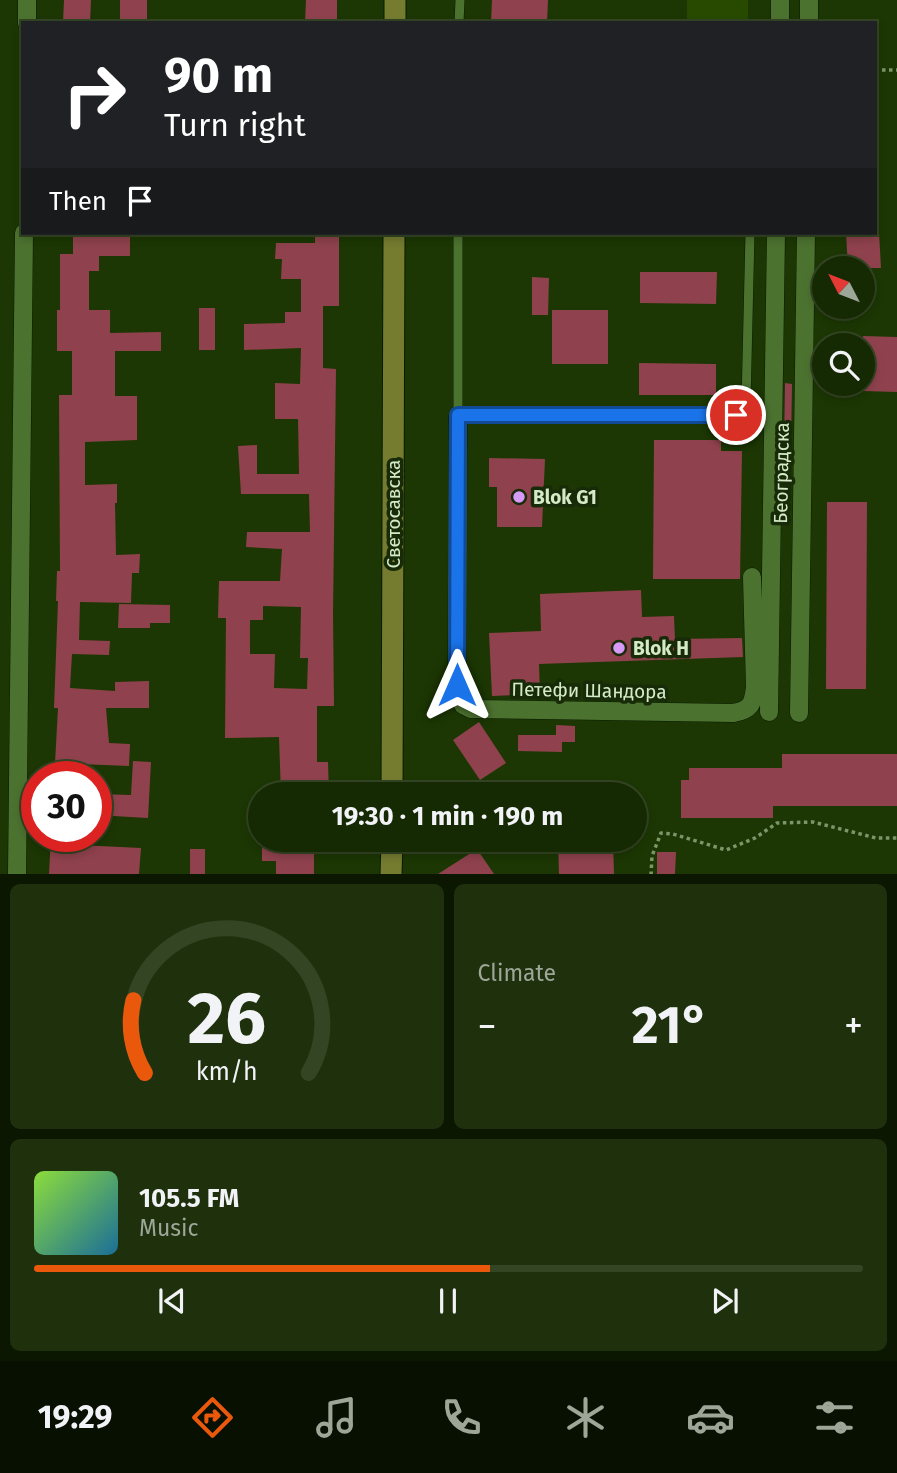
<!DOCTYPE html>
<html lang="en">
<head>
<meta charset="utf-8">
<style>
	:root { --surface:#152902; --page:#1e310c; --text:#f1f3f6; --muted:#9da699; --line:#344524; --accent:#ea580c }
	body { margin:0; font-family:"Fira Sans",sans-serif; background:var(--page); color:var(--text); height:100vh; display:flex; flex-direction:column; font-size:26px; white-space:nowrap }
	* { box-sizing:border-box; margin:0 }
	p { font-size:23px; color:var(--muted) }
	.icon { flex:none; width:38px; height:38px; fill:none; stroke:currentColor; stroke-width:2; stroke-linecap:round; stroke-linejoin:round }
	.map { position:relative; height:874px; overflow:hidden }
	.details { display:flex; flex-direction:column; gap:10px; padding:10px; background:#0c1701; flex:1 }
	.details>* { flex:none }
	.guide { position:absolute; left:21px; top:21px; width:856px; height:214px; border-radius:0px; box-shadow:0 4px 10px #0003,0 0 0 2px var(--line); background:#202124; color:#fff; overflow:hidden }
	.needle { width:46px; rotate:312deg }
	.tools { position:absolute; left:812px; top:256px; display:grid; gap:14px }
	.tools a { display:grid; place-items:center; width:63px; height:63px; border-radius:50%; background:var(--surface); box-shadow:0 4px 10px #0003,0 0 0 2px var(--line); font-size:35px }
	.speed { position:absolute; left:21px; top:761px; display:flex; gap:14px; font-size:35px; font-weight:700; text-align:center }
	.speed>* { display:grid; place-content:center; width:91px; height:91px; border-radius:50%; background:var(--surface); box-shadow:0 4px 10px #0003,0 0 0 2px var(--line); line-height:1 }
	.speed .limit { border:10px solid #d22; background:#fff; color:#111 }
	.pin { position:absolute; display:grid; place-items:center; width:60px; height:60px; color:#fff; margin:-30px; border:4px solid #fff; border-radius:50%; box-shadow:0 2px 7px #0007 }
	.me { position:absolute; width:77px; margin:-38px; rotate:0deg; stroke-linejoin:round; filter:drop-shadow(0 0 5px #0008) }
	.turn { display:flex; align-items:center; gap:24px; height:147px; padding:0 28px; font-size:32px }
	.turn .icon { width:91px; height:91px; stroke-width:2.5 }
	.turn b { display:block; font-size:49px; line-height:60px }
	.then { display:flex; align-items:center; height:66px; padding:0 28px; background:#0003; gap:14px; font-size:26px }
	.big { font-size:52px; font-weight:700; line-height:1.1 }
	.details .tile { flex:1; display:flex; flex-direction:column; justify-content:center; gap:10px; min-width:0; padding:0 24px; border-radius:10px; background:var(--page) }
	.details .dial { align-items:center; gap:0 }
	.dial svg { height:182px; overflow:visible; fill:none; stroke:var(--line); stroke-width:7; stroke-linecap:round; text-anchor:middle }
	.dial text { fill:var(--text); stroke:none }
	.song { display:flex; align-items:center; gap:21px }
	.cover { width:84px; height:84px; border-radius:10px; background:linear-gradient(135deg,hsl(90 70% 55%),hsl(200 70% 35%)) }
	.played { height:7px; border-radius:4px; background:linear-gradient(90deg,var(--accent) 55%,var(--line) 55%) }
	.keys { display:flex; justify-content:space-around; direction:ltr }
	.heat { display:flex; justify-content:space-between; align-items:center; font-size:38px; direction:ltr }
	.details .tiles { flex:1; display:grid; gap:10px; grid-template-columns:1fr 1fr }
	.tile:last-child { grid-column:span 2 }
	.trip { position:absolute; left:248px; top:782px; width:399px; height:70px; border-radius:35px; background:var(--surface); box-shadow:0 4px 10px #0003,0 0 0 2px var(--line); font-weight:700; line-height:70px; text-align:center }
	.tabs { display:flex; height:112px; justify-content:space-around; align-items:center; background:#081001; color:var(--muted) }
	.tabs .icon { width:49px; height:49px }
	.tabs .on { color:var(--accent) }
	.tabs b { font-size:32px; color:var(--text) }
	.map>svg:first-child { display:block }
</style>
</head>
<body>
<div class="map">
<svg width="897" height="875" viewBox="0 0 897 875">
	<rect width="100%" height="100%" fill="#1c3703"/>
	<!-- green -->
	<path fill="#274a00" d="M 687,0 L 748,0 L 748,23 L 687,23 Z"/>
	<!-- building -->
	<path fill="#8f424d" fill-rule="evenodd" d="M 64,0 L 91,0 L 90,23 L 63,23 Z
		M 120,0 L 147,0 L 147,23 L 120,23 Z
		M 306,0 L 337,0 L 337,23 L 305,23 Z
		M 492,0 L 548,0 L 547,23 L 491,23 Z
		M 73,233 L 130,233 L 130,256 L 99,256 L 99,271 L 89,271 L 89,310 L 110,310 L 110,333 L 161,332 L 161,351 L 115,351 L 115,396 L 137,396 L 137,440 L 85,442 L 85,485 L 117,484 L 117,503 L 115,503 L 116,555 L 140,554 L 139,573 L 132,573 L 131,603 L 80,602 L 79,640 L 110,641 L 109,655 L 72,654 L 70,688 L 115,691 L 115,682 L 149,681 L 149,708 L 106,708 L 109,743 L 130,744 L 129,766 L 55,763 L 58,708 L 54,708 L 58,601 L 56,601 L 57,571 L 60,571 L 59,395 L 72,395 L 72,351 L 57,351 L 57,310 L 60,310 L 60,254 L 73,254 Z
		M 315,233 L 339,233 L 339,306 L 323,306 L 323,368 L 336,369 L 333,615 L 334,706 L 317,706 L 317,762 L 328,762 L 329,794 L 281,794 L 279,737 L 225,738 L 226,618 L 218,618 L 219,581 L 280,581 L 282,549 L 246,547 L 247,532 L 310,532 L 309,494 L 241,494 L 238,446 L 257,445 L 257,474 L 299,474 L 298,419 L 275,419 L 275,383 L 300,384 L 301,348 L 244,350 L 244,324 L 285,323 L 285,312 L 301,312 L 301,279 L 281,279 L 282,259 L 275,259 L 276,243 L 315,243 ZM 263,606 L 301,607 L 300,658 L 308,658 L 307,689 L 274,688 L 275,654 L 250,654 L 250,620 L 263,620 Z
		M 846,233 L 879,233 L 881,268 L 848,268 Z
		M 640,272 L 717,272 L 716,304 L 640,303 Z
		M 532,277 L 549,278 L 548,315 L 532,315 Z
		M 199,308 L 215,308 L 215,350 L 199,350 Z
		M 552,310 L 608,310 L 608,364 L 552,364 Z
		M 863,336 L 897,337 L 897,392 L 863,391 Z
		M 639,363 L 716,364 L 716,395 L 639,395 Z
		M 785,383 L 792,384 L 791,448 L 784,448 Z
		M 654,440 L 721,440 L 721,451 L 742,451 L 740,579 L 653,579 Z
		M 489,458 L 545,459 L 542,527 L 497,527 L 497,487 L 489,487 Z
		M 827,502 L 867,502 L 866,689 L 826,689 Z
		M 641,590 L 642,617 L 674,616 L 675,639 L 742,638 L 743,657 L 539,664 L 540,694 L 492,696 L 489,633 L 541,631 L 540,594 Z
		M 119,604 L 170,605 L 170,623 L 150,623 L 150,628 L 118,628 Z
		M 479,722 L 506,763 L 480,780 L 453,740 Z
		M 556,725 L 575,726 L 575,742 L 562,742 L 562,752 L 518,751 L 518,735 L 556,735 Z
		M 782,754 L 897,754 L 897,806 L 773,806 L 773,818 L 681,818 L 681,780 L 689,780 L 689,768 L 782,768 Z
		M 133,761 L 151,762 L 148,818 L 96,815 L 96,794 L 131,795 Z
		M 612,780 L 612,794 L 549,794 L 549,781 Z
		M 51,836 L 79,836 L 78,845 L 141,848 L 139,874 L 49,874 Z
		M 262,840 L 314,840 L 314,874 L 276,874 L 276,861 L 262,861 Z
		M 558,840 L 613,840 L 614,874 L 559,874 Z
		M 190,849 L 205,849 L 205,874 L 190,874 Z
		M 477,849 L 494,874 L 438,874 Z
		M 657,852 L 676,852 L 675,874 L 657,874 Z"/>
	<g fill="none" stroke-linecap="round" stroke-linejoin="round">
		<defs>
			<path id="lane" d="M 459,23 L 460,0
				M 458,233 L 458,415 L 742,414 L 746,404 L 750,233"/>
			<path id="street" d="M 27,23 L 27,0
				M 780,23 L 780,0
				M 809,23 L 809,0
				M 458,415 L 457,685 L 463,705 L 471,709 L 733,713 C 751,710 753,704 755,687 L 752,577
				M 769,712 L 776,233
				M 799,713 L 806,233
				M 17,875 L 24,233"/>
			<path id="secondary" d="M 395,23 L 395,0
				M 392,794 L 394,233
				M 391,875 L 392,840"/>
		</defs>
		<!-- lane casing -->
		<use href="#lane" stroke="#0a1c00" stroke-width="10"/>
		<!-- street casing -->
		<use href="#street" stroke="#0a1c00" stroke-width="19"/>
		<!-- secondary casing -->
		<use href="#secondary" stroke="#0a1c00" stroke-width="23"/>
		<!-- path -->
		<path stroke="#7d956a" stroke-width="3.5" stroke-dasharray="3.5 3.5" stroke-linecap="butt" d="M 875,70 L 897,70
			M 651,875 L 652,856 L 661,833 L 673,834 L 726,850 L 755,838 L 777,823 L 813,822 L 876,838 L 897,838"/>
		<!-- lane -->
		<use href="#lane" stroke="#4c7230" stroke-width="9"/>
		<!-- street -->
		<use href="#street" stroke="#4c7230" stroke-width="18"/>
		<!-- secondary -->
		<use href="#secondary" stroke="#757c30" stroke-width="21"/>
	</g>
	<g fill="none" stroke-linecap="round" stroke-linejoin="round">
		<defs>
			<path id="route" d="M 457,685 L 458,415 L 736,415"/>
		</defs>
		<!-- route casing -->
		<use href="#route" stroke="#114b97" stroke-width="18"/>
		<!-- route -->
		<use href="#route" stroke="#1a73e8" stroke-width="12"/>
	</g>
	<!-- markers -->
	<g fill="#d89af8" stroke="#182b08" stroke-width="2.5">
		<circle cx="519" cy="497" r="7"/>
		<circle cx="619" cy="648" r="7"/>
	</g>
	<g text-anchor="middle" stroke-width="7" stroke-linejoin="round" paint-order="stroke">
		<!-- street labels -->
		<g font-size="19" fill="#d5ebc8" stroke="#182b08">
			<text transform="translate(781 473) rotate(-89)" y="7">Београдска</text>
			<text transform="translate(393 514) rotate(-90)" y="7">Светосавска</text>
			<text transform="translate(589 690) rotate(1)" y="7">Петефи Шандора</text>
		</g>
		<!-- poi labels -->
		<g font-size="19" font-weight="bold" fill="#d5ebc8" stroke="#182b08" text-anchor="start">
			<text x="533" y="504">Blok G1</text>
			<text x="633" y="655">Blok H</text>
		</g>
	</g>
</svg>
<div class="tools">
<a><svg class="needle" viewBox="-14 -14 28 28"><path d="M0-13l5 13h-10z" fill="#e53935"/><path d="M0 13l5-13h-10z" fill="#9da699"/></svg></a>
<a><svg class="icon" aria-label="search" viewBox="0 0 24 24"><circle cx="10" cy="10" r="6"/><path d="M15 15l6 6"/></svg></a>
</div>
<div class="speed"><div class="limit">30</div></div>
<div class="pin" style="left:736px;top:415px;background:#d93025"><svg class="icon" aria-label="arrive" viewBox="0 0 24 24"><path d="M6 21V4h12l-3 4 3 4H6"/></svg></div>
<svg class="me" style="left:457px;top:685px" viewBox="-20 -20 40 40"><path d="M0-17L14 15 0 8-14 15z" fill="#1a73e8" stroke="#fff" stroke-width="4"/></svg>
<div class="trip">19:30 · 1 min · 190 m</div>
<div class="guide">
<div class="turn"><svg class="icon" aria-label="right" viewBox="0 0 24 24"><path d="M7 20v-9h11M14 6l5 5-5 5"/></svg><div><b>90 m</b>Turn right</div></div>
<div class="then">Then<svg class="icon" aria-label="arrive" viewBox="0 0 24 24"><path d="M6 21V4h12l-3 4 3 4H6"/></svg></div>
</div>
</div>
<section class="details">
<div class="tiles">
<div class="tile dial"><svg viewBox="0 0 100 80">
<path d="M14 69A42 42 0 1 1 86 69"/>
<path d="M14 69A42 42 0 0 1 9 37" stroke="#ea580c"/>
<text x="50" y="56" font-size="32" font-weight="700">26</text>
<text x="50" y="72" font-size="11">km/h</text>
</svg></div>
<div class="tile"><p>Climate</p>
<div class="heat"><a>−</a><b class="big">21°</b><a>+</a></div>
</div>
<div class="tile">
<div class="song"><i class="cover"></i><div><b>105.5 FM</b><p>Music</p></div></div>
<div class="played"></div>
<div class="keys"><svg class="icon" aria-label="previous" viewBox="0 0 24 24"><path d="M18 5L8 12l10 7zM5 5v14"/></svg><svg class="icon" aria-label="pause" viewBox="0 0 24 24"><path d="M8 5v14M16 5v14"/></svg><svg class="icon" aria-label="next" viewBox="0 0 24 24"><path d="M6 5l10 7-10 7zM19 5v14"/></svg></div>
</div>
</div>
</section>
<nav class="tabs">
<b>19:29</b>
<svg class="icon on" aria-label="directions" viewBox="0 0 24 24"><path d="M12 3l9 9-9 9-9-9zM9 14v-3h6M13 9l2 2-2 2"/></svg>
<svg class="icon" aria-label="music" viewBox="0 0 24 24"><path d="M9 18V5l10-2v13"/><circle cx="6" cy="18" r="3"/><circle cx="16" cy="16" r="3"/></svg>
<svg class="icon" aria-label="phone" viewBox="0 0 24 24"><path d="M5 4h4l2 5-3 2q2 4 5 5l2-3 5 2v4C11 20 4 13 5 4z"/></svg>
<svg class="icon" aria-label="climate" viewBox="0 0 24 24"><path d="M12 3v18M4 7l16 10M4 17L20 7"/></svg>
<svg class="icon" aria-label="car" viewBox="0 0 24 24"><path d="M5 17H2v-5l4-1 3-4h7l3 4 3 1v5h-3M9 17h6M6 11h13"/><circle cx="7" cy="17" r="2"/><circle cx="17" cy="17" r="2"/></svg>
<svg class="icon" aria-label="filters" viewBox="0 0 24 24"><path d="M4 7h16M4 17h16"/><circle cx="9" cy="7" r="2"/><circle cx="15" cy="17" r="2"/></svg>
</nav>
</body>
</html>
